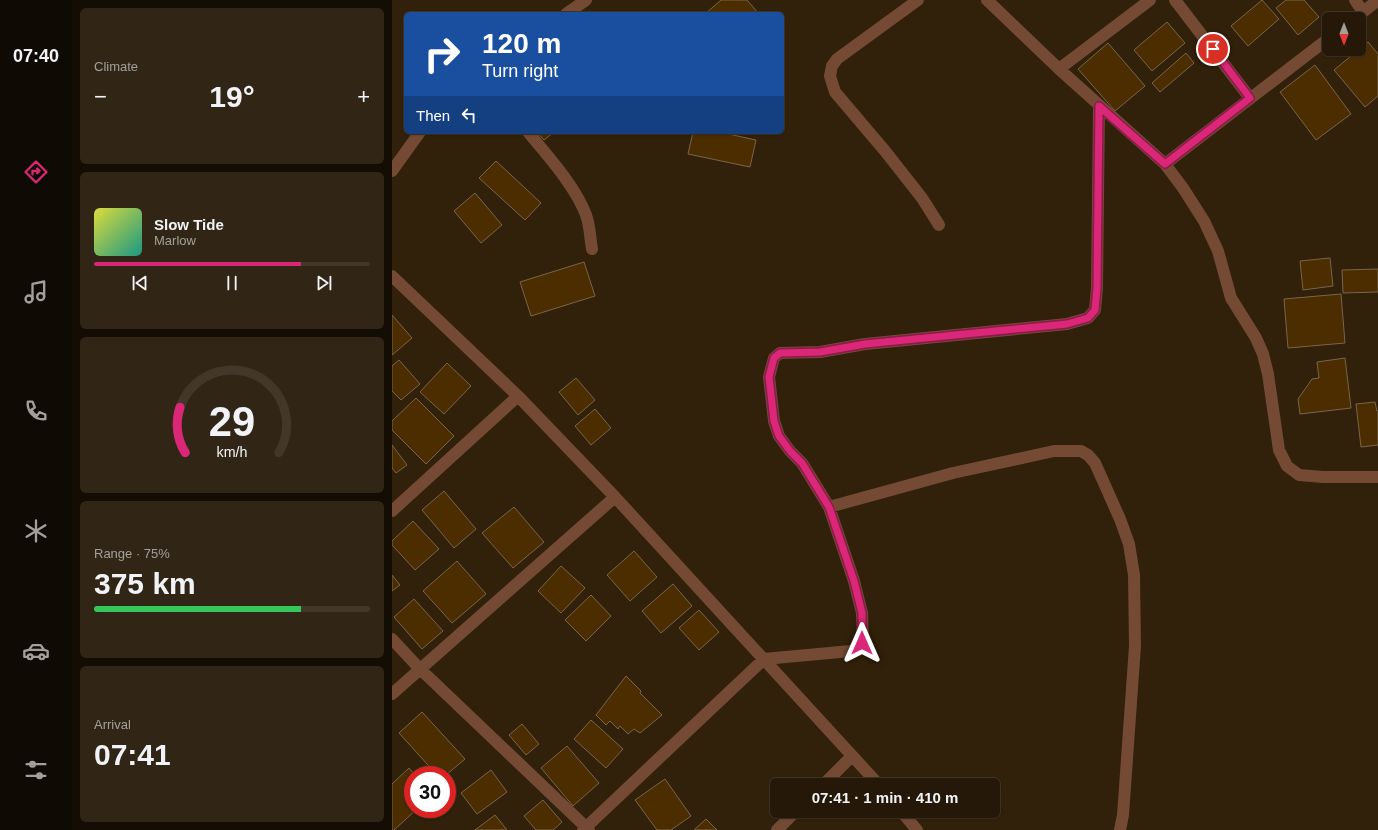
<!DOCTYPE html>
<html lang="en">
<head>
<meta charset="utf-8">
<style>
	:root { --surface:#251808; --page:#312516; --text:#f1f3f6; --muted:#a3a09c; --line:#423729; --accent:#db2777 }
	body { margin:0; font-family:Arial,sans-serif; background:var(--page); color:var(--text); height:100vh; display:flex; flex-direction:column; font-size:15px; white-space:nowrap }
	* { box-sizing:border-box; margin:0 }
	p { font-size:13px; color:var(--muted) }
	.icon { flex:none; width:22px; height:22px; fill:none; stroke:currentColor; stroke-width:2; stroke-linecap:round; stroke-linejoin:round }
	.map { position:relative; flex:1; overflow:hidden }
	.side { display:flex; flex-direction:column; gap:8px; padding:8px; background:#140d04; width:320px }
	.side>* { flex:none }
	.banner { position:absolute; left:12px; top:12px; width:380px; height:122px; border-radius:6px; box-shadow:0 1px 3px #0004,0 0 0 1px var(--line); background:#1a4fa0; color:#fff; overflow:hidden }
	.needle { width:26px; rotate:180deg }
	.buttons { position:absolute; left:930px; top:12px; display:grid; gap:8px }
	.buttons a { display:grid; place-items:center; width:44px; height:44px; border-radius:6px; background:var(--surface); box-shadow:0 1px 3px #0004,0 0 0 1px var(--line); font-size:20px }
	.speed { position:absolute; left:12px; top:766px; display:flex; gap:8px; font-size:20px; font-weight:700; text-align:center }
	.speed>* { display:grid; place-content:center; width:52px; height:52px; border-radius:50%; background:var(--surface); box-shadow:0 1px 3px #0004,0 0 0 1px var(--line); line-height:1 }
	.speed .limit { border:6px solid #d22; background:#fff; color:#111 }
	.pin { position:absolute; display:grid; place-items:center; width:34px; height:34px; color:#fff; margin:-17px; border:2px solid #fff; border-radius:50%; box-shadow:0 1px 4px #0007 }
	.me { position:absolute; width:44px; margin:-22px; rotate:0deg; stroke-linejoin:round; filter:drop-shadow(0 0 3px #0008) }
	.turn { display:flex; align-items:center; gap:14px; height:84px; padding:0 12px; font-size:18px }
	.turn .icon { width:52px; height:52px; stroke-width:2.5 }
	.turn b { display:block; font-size:28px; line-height:34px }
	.then { display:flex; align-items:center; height:38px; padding:0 12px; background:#0003; gap:8px; font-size:15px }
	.big { font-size:30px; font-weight:600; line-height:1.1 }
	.side .widget { flex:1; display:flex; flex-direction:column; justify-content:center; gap:6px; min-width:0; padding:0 14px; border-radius:6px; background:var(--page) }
	.side .dial { align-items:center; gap:0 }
	.dial svg { height:104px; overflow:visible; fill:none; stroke:var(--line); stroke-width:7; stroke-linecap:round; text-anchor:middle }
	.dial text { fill:var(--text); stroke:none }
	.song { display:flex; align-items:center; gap:12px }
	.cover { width:48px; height:48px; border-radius:6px; background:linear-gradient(135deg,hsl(60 70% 55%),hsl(170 70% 35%)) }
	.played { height:4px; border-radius:2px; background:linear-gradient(90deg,var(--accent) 75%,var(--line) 75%) }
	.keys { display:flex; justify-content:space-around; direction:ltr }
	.heat { display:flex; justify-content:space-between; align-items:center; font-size:22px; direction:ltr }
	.charge { height:6px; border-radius:3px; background:linear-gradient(90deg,#34c759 75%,var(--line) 0) }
	.trip { position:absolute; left:378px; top:778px; width:230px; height:40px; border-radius:6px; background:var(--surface); box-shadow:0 1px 3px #0004,0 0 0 1px var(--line); font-weight:600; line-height:40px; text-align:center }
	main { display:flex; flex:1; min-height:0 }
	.tabs { display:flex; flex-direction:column; width:72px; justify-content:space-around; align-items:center; background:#0f0a03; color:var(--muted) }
	.tabs .icon { width:28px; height:28px }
	.tabs .on { color:var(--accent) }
	.tabs b { font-size:18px; color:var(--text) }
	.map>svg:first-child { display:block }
</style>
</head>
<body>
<main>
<nav class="tabs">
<b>07:40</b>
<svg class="icon on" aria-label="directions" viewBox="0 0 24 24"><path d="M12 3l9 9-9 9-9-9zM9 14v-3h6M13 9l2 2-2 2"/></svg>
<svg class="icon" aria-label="music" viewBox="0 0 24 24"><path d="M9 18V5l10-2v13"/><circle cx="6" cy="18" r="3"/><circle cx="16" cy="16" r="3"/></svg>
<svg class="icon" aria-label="phone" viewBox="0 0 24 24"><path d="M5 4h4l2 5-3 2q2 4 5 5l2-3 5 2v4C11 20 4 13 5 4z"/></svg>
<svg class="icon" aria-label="climate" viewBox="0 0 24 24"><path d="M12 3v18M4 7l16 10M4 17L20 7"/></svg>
<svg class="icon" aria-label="car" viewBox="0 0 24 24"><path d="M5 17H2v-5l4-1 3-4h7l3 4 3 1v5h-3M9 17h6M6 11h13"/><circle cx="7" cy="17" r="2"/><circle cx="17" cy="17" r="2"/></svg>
<svg class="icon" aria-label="filters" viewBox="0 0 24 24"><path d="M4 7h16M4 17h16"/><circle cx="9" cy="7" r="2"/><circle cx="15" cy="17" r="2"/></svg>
</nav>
<section class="side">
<div class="widget"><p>Climate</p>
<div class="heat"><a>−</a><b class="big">19°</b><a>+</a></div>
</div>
<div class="widget">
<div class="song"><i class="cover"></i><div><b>Slow Tide</b><p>Marlow</p></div></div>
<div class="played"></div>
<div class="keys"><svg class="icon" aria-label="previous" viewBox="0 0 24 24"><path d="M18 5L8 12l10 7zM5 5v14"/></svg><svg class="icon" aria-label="pause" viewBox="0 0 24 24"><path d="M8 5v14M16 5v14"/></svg><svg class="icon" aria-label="next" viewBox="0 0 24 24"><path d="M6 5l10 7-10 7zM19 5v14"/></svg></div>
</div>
<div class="widget dial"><svg viewBox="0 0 100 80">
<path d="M14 69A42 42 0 1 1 86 69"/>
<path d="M14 69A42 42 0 0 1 10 34" stroke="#db2777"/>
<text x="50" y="56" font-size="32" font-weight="700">29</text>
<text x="50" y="72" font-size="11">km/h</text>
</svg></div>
<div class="widget"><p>Range · 75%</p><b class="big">375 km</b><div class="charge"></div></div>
<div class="widget"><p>Arrival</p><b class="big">07:41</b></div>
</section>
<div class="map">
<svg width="986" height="830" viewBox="0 0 986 830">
	<rect width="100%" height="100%" fill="#31200a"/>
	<!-- building -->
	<path fill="#4b2d00" stroke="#79654d" d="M 329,0 L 355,0 L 367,14 L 313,14 Z
		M 870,0 L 887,19 L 856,46 L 839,26 Z
		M 894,0 L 912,0 L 927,17 L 906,35 L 884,8 Z
		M 775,22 L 793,43 L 760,71 L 742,50 Z
		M 976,42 L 986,54 L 986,96 L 973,107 L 942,70 Z
		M 716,43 L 753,86 L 723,111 L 686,69 Z
		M 794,53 L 802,63 L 768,92 L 760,83 Z
		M 923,65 L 959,114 L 924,140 L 888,92 Z
		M 145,132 L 162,132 L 152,140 Z
		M 301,132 L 327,132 L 364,140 L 358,167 L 296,154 Z
		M 104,161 L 149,203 L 133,220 L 87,178 Z
		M 83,193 L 110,225 L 89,243 L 62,211 Z
		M 938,258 L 941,286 L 911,290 L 908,261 Z
		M 192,262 L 203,296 L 139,316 L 128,282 Z
		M 986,269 L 986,292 L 951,293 L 950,270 Z
		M 949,294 L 953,343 L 896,348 L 892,299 Z
		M 0,315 L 20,338 L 0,355 Z
		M 953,358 L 959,408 L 908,414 L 906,399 L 920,379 L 927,378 L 925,362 Z
		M 7,360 L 28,384 L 9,400 L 0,391 L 0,366 Z
		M 55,363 L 79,386 L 52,414 L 28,392 Z
		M 184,378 L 203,400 L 186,415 L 167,392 Z
		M 24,398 L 62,436 L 34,464 L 0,430 L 0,421 Z
		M 983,402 L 985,411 L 986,410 L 986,445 L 969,447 L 964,404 Z
		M 203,409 L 219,428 L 199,445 L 183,426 Z
		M 0,445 L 15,465 L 4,473 L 0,468 Z
		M 52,491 L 84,529 L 62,548 L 30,510 Z
		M 122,507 L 152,542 L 121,568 L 90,533 Z
		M 21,521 L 47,549 L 23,570 L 0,545 L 0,541 Z
		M 242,551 L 265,577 L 238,601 L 215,575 Z
		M 65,561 L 94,594 L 60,623 L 31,591 Z
		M 169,566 L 193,588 L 169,613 L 146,591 Z
		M 0,575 L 8,585 L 0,591 Z
		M 281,584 L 300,606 L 269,633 L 250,611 Z
		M 199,595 L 219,616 L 194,641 L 173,620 Z
		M 22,599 L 51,631 L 30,649 L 2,617 Z
		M 307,610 L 327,632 L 307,650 L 287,628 Z
		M 234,676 L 249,691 L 248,693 L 270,715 L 248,733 L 242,729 L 236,734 L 228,726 L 226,729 L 218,721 L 214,725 L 204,715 Z
		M 30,712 L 73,759 L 54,775 L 45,775 L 7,733 Z
		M 199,720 L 231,749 L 214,768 L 182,739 Z
		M 130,724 L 147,744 L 134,755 L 117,735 Z
		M 175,746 L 207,783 L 181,806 L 149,768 Z
		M 17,768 L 23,775 L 21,775 L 21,809 L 25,809 L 2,830 L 0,830 L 0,784 Z
		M 99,770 L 115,792 L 85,814 L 69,793 Z
		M 273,779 L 299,816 L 279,830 L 265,830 L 243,800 Z
		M 151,800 L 170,822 L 161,830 L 144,830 L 132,816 Z
		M 103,815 L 115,830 L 83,830 Z
		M 314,819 L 325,830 L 302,830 Z"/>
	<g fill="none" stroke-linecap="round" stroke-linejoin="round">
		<!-- street -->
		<path stroke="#744a34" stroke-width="12" d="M 526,0 L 445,59 L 440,66 L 438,76 L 443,92 L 493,151 L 530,198 L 547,225
			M 595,0 L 667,69 L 773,164 L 791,188 L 812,221 L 826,251 L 839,298 L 864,338 L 871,354 L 876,374 L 887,450 L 895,466 L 907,475 L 931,477 L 986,477
			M 783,0 L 858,98
			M 963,0 L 971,12
			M 174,14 L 194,0
			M 962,19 L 986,0
			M 667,69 L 758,0
			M 136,132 C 155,155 184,187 194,215 C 198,225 198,238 200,249
			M 773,164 L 937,38
			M 0,171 L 28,132
			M 0,276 L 126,396 L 223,497 L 487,785
			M 437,507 L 561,473 L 662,451 L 689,451 L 696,455 L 703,463 L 728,519 L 737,544 L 742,575 L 743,646 L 731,815 L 728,830
			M 0,511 L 126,396
			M 0,639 L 27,668 L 197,830
			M 0,694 L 223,497
			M 431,785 L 460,756
			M 509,811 L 525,830
			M 191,830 L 372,659 L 459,651 L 467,647 L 471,643 L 470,613 L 462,581 L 437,507 L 410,463 L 398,451 L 387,436 L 382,421 L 377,377 L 382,358 L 388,353 L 428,352 L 473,344 L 675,324 L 696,318 L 703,310 L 705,288 L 707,105
			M 385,830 L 404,811"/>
	</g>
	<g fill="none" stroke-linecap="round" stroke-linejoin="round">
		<defs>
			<path id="route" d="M 470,643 L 470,613 L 462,581 L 437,507 L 410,463 L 398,451 L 387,436 L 382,421 L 377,377 L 382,358 L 388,353 L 428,352 L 473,344 L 675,324 L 696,318 L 703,310 L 705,288 L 707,106 L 773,164 L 858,98 L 821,49"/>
		</defs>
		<!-- route casing -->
		<use href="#route" stroke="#8e194d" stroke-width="10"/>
		<!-- route -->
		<use href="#route" stroke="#db2777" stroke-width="7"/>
	</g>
</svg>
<div class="buttons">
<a><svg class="needle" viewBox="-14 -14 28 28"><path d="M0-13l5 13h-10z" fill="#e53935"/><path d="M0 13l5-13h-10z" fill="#a3a09c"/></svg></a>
</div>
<div class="speed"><div class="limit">30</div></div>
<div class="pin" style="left:821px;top:49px;background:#d93025"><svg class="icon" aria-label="arrive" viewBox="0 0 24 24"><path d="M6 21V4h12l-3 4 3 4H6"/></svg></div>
<svg class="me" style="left:470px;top:643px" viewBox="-20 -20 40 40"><path d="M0-17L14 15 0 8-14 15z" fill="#db2777" stroke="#fff" stroke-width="4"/></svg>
<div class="trip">07:41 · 1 min · 410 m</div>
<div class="banner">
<div class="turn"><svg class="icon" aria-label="right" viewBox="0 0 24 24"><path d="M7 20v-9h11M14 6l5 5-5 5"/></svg><div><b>120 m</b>Turn right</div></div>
<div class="then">Then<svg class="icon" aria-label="left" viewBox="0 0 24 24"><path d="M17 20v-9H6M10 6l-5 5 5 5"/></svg></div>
</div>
</div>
</main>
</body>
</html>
